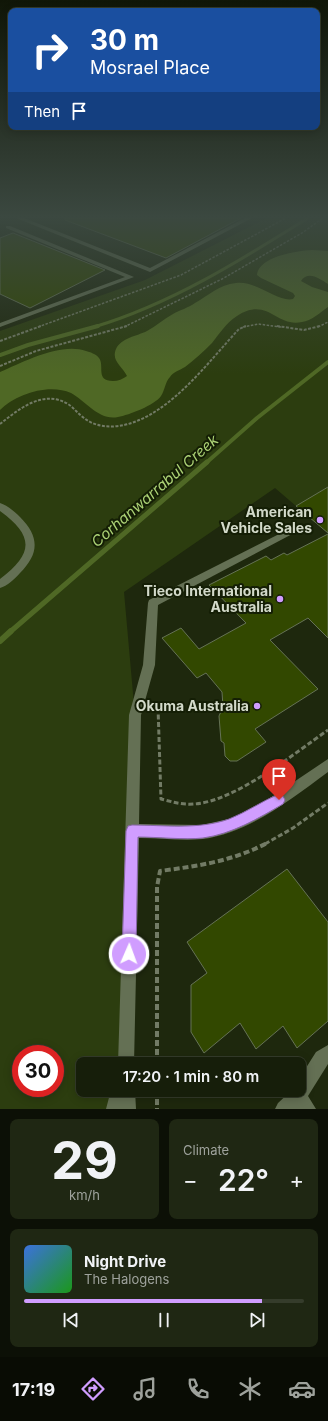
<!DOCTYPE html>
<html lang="en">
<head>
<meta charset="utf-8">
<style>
	:root { --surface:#161e0a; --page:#1f2713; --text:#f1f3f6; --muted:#9ea29c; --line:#353c2b; --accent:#d09dff }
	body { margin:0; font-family:Inter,sans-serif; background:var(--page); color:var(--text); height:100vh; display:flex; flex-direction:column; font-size:15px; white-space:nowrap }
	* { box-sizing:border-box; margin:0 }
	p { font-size:13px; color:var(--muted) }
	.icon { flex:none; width:22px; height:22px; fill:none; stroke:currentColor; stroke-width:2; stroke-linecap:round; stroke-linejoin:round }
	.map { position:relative; height:1109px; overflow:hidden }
	.panel { display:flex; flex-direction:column; gap:10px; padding:10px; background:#0c1006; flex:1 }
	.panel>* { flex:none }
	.banner { position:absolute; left:8px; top:8px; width:312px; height:122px; border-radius:8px; box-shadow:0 2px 10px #0003,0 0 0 1px var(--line); background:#1a4fa0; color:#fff; overflow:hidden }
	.speed { position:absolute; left:12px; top:1045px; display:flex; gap:8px; font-size:20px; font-weight:700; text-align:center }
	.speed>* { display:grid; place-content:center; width:52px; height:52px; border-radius:50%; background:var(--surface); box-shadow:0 2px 10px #0003,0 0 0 1px var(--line); line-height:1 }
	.speed .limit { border:6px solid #d22; background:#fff; color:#111 }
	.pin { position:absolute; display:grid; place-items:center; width:34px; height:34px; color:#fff; margin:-41px -17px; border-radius:50% 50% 50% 0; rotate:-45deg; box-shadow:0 0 4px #0007 }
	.pin .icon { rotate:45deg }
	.me { position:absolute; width:44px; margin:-22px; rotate:2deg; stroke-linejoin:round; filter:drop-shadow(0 0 3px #0008) }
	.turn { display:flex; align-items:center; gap:14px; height:84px; padding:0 16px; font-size:18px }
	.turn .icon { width:52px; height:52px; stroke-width:2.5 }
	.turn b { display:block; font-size:28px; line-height:34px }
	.then { display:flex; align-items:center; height:38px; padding:0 16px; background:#0003; gap:8px; font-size:15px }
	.big { font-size:30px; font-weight:600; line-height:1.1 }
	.panel .card { flex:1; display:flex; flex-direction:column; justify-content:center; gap:6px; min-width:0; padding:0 14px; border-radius:8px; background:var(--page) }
	.panel .dial { align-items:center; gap:0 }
	.dial b { font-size:52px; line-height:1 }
	.song { display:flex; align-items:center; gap:12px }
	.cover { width:48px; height:48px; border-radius:6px; background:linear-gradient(135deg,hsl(220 70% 55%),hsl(120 70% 35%)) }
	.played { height:4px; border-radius:2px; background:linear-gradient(90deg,var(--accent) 85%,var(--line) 85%) }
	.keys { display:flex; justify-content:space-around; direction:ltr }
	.heat { display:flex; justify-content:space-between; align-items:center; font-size:22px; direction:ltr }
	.panel .tiles { flex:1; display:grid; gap:10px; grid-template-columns:1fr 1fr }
	.card:last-child { grid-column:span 2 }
	.trip { position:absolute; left:76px; top:1057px; width:230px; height:40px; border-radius:8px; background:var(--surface); box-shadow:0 2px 10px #0003,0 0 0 1px var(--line); font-weight:600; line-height:40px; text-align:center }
	.menu { display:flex; height:64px; justify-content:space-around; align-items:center; background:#090c04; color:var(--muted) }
	.menu .icon { width:28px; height:28px }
	.menu .active { color:var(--accent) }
	.menu b { font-size:18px; color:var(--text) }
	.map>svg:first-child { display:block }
</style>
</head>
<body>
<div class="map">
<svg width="328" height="1109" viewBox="0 0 328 1109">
	<rect width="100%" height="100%" fill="#1e280d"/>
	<!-- green -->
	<path fill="#2c3d0f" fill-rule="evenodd" d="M 267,218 L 328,218 L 328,487 L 296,506 L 275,488 L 124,592 L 135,716 L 125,1064 L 83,1064 L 83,1090 L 119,1090 L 115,1109 L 0,1109 L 0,331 L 145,280 ZM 21,1054 L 55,1054 L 55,1088 L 21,1088 Z"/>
	<!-- water -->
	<path fill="#4f6825" d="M 312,250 L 328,251 L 328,284 C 320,279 308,270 301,281 L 312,287 L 328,292 L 328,307 C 321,312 311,321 302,322 C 276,328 268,296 237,316 C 226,323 220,333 212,343 C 204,351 194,360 185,367 C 180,370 173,372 170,377 C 165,382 165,390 161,396 C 155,405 129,415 118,417 C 99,421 86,401 71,393 C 49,383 16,394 0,410 L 0,372 C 23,362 61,342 86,351 C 90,352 96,354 99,358 C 105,366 95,381 113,381 C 118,381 123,379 127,376 C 122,366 111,361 116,349 C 121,338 137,336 147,331 C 156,326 164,319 173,314 C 180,310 188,308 195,303 C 209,295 219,285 236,283 C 256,280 279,303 293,299 L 295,296 L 293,293 L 261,278 L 257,275 C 259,256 297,251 312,250 Z"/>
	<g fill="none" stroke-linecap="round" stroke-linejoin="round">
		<!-- stream-far3 -->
		<path stroke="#4f6825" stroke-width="3" d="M 94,327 C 171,304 241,260 308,218"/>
		<!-- stream-far2 -->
		<path stroke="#4f6825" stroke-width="4" d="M 0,355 L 28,345 L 98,326
			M 206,463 L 257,418 L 328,362"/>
		<!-- stream-far1 -->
		<path stroke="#4f6825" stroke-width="5" d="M 10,632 L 207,462"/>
		<!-- stream -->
		<path stroke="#4f6825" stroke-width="6" d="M 0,641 L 11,631"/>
	</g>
	<!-- building -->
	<path fill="#324800" stroke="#657255" d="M 65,218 L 241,218 L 166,258 L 65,220 Z
		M 13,233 L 105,270 L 30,308 L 0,294 L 0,238 Z
		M 328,487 L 328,533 L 296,506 Z
		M 328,534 L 328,638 L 308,618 L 270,640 L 318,689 L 255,729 L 266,742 L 237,761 L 230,761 L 225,756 L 224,743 L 221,741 L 219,716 L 223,707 L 222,692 L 206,673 L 197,678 L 162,638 L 181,628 L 199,649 L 246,623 L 209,585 L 266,556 L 271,560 L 284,553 L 287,555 Z
		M 287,869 L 328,922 L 328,1021 L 297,1048 L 283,1026 L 256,1049 L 240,1023 L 204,1053 L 191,1032 L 191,985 L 207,973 L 187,942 Z"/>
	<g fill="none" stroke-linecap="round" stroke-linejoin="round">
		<!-- path-far3 -->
		<path stroke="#727b65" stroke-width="1.5" stroke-dasharray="2.5 1.5" stroke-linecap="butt" d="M 38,327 L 181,275 L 286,218
			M 124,327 L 222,279 L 302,233 L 323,218
			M 243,327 L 258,324 L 281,327
			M 318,327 L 328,322"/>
		<!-- path-far2 -->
		<path stroke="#727b65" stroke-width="2" stroke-dasharray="3 1.5" stroke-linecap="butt" d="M 277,326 L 304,330 L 320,326
			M 0,341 L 41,326
			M 0,366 L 36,351 L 127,326
			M 0,424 C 19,409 43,389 68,404 C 74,408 78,414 84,418 C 95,427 111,428 124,425 C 170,415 208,362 239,329 L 246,326"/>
		<!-- path-far1 -->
		<path stroke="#727b65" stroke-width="3" stroke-dasharray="5 2.5" stroke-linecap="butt" d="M 158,707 L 161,799 C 173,802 182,805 194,804 C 234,802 295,753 328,730
			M 265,844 L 293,828 L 328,803"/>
		<!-- path -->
		<path stroke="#727b65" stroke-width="4" stroke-dasharray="6 3" stroke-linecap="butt" d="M 157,1064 L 157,887 L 160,871 C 198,866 233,861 267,843
			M 157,1090 L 157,1109"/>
		<!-- minor -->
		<path fill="#647054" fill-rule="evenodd" d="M 16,218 L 24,218 L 150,268 L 245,218 L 252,218 L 150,272 Z
			M 6,226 L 10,226 L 134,277 L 0,327 L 0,323 L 125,277 L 6,228 Z
			M 0,503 C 7,505 15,512 20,517 C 40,537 39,554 20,573 C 15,579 7,586 0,588 L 0,579 C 34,553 34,536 0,511 Z
			M 293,527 L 298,530 L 296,532 L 158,605 L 155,665 L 141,715 L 139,824 L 202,825 L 233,818 L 264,802 L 328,759 L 328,772 C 290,800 250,832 203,839 C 182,841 160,838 139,838 L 134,1064 L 118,1064 L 129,715 L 143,665 L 148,603 L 149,600 Z
			M 328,1045 L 328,1064 L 308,1096 L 316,1109 L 275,1109 L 278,1103 L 292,1090 L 299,1090 L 299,1079 L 316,1052 Z
			M 111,1090 L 135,1090 L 136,1109 L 106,1109 Z"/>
	</g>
	<!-- sky -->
	<linearGradient id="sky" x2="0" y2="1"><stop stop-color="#101607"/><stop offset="0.58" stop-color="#3b4840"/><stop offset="1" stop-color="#3b4840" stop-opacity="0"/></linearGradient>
	<rect width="328" height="374" fill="url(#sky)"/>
	<!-- route -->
	<path fill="#d09dff" stroke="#8766a6" d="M 279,794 L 283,796 L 285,800 L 283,804 C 259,818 232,834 203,838 C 185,840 157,837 138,837 L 136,954 L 133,959 L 129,961 L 124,959 L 122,954 L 126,831 L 128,826 L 132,825 C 164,825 198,830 229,819 C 247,812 262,801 279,794 Z"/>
	<!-- markers -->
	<g fill="#d09dff" stroke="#141e05" stroke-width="1.5">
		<circle cx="320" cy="520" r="4"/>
		<circle cx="280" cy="599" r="4"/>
		<circle cx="257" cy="706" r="4"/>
	</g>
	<g text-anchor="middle" stroke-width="4" stroke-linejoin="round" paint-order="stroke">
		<!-- poi labels -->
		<g font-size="14" font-weight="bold" fill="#d3daca" stroke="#141e05" text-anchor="end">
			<text x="312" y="517">American<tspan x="312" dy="16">Vehicle Sales</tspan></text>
			<text x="272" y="596">Tieco International<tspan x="272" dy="16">Australia</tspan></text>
			<text x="249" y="711">Okuma Australia</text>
		</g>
		<!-- water labels -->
		<g font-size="15" font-style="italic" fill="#acd275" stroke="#141e05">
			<text transform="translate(155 491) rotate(-41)" y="5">Corhanwarrabul Creek</text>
		</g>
	</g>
</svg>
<div class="speed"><div class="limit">30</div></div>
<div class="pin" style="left:279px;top:800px;background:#d93025"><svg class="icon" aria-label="arrive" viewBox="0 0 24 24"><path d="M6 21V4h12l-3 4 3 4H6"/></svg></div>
<svg class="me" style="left:129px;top:954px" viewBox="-20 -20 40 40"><circle r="17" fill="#d09dff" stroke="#fff" stroke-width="3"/><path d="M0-11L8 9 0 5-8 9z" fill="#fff"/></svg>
<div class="trip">17:20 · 1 min · 80 m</div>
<div class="banner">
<div class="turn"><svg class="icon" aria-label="right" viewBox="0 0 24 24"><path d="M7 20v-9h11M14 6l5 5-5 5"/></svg><div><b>30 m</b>Mosrael Place</div></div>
<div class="then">Then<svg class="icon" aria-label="arrive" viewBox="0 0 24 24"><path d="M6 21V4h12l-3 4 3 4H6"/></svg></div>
</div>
</div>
<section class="panel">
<div class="tiles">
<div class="card dial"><b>29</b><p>km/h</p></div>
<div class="card"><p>Climate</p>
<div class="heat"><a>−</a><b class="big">22°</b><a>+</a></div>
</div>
<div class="card">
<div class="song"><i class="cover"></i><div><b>Night Drive</b><p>The Halogens</p></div></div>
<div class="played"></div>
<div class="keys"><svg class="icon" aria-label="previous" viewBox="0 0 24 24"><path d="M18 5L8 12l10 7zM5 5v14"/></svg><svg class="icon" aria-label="pause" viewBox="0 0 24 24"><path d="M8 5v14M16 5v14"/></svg><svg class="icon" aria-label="next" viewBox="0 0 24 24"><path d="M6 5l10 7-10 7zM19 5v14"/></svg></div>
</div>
</div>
</section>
<nav class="menu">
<b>17:19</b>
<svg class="icon active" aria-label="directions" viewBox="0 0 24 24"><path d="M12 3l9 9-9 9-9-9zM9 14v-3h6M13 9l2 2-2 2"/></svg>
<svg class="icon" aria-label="music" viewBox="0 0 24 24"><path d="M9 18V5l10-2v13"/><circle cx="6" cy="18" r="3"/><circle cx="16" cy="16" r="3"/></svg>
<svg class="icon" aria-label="phone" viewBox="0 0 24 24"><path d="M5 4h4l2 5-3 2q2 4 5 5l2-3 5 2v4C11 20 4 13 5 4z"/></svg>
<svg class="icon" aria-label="climate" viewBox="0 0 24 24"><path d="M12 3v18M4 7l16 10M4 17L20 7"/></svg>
<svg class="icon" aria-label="car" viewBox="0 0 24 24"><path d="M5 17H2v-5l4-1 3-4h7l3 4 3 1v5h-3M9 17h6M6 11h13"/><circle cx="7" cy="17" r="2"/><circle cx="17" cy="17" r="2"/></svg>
</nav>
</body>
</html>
